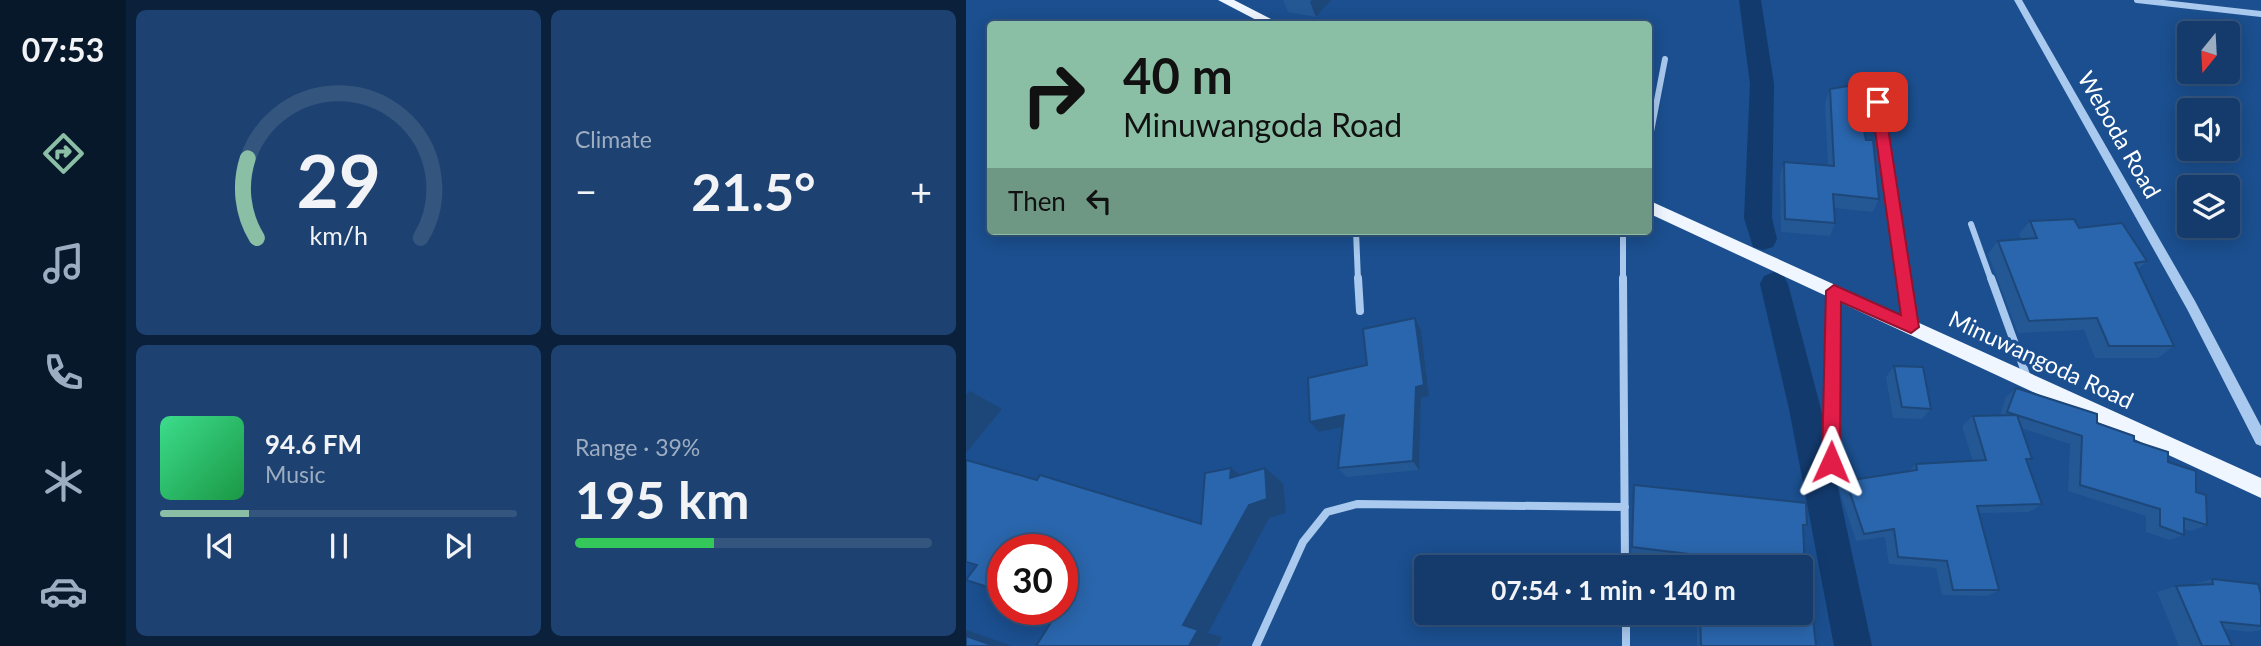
<!DOCTYPE html>
<html lang="en">
<head>
<meta charset="utf-8">
<style>
	:root { --surface:#143b6b; --page:#1d4271; --text:#f1f3f6; --muted:#9dadc1; --line:#33557e; --accent:#8abfa5 }
	body { margin:0; font-family:Lato,sans-serif; background:var(--page); color:var(--text); height:100vh; display:flex; flex-direction:column; font-size:26px; white-space:nowrap }
	* { box-sizing:border-box; margin:0 }
	p { font-size:23px; color:var(--muted) }
	.icon { flex:none; width:38px; height:38px; fill:none; stroke:currentColor; stroke-width:2; stroke-linecap:round; stroke-linejoin:round }
	.map { position:relative; flex:1; overflow:hidden }
	.details { display:flex; flex-direction:column; gap:10px; padding:10px; background:#0b203b; width:840px }
	.details>* { flex:none }
	.banner { position:absolute; left:21px; top:21px; width:665px; height:214px; border-radius:7px; box-shadow:0 4px 18px #0003,0 0 0 2px var(--line); background:#8abfa5; color:#111; overflow:hidden }
	.needle { width:46px; rotate:198deg }
	.controls { position:absolute; left:1211px; top:21px; display:grid; gap:14px }
	.controls a { display:grid; place-items:center; width:63px; height:63px; border-radius:7px; background:var(--surface); box-shadow:0 4px 18px #0003,0 0 0 2px var(--line); font-size:35px }
	.speed { position:absolute; left:21px; top:534px; display:flex; gap:14px; font-size:35px; font-weight:700; text-align:center }
	.speed>* { display:grid; place-content:center; width:91px; height:91px; border-radius:50%; background:var(--surface); box-shadow:0 4px 18px #0003,0 0 0 2px var(--line); line-height:1 }
	.speed .limit { border:10px solid #d22; background:#fff; color:#111 }
	.pin { position:absolute; display:grid; place-items:center; width:60px; height:60px; color:#fff; margin:-30px; border-radius:14px; box-shadow:0 4px 10px #0006 }
	.me { position:absolute; width:77px; margin:-38px; rotate:1deg; stroke-linejoin:round; filter:drop-shadow(0 0 5px #0008) }
	.turn { display:flex; align-items:center; gap:24px; height:147px; padding:0 21px; font-size:32px }
	.turn .icon { width:91px; height:91px; stroke-width:2.5 }
	.turn b { display:block; font-size:49px; line-height:60px }
	.then { display:flex; align-items:center; height:66px; padding:0 21px; background:#0003; gap:14px; font-size:26px }
	.big { font-size:52px; font-weight:700; line-height:1.1 }
	.details .widget { flex:1; display:flex; flex-direction:column; justify-content:center; gap:10px; min-width:0; padding:0 24px; border-radius:10px; background:var(--page) }
	.details .dial { align-items:center; gap:0 }
	.dial svg { height:182px; overflow:visible; fill:none; stroke:var(--line); stroke-width:7; stroke-linecap:round; text-anchor:middle }
	.dial text { fill:var(--text); stroke:none }
	.song { display:flex; align-items:center; gap:21px }
	.cover { width:84px; height:84px; border-radius:10px; background:linear-gradient(135deg,hsl(150 70% 55%),hsl(140 70% 35%)) }
	.played { height:7px; border-radius:4px; background:linear-gradient(90deg,var(--accent) 25%,var(--line) 25%) }
	.keys { display:flex; justify-content:space-around; direction:ltr }
	.heat { display:flex; justify-content:space-between; align-items:center; font-size:38px; direction:ltr }
	.charge { height:10px; border-radius:5px; background:linear-gradient(90deg,#34c759 39%,var(--line) 0) }
	.details .tiles { flex:1; display:grid; gap:10px; grid-template-columns:repeat(2,1fr) }
	.trip { position:absolute; left:448px; top:555px; width:399px; height:70px; border-radius:7px; background:var(--surface); box-shadow:0 4px 18px #0003,0 0 0 2px var(--line); font-weight:700; line-height:70px; text-align:center }
	main { display:flex; flex:1; min-height:0 }
	.tabs { display:flex; flex-direction:column; width:126px; justify-content:space-around; align-items:center; background:#08182b; color:var(--muted) }
	.tabs .icon { width:49px; height:49px }
	.tabs .on { color:var(--accent) }
	.tabs b { font-size:32px; color:var(--text) }
	.map>svg:first-child { display:block }
</style>
</head>
<body>
<main>
<nav class="tabs">
<b>07:53</b>
<svg class="icon on" aria-label="directions" viewBox="0 0 24 24"><path d="M12 3l9 9-9 9-9-9zM9 14v-3h6M13 9l2 2-2 2"/></svg>
<svg class="icon" aria-label="music" viewBox="0 0 24 24"><path d="M9 18V5l10-2v13"/><circle cx="6" cy="18" r="3"/><circle cx="16" cy="16" r="3"/></svg>
<svg class="icon" aria-label="phone" viewBox="0 0 24 24"><path d="M5 4h4l2 5-3 2q2 4 5 5l2-3 5 2v4C11 20 4 13 5 4z"/></svg>
<svg class="icon" aria-label="climate" viewBox="0 0 24 24"><path d="M12 3v18M4 7l16 10M4 17L20 7"/></svg>
<svg class="icon" aria-label="car" viewBox="0 0 24 24"><path d="M5 17H2v-5l4-1 3-4h7l3 4 3 1v5h-3M9 17h6M6 11h13"/><circle cx="7" cy="17" r="2"/><circle cx="17" cy="17" r="2"/></svg>
</nav>
<section class="details">
<div class="tiles">
<div class="widget dial"><svg viewBox="0 0 100 80">
<path d="M14 69A42 42 0 1 1 86 69"/>
<path d="M14 69A42 42 0 0 1 10 34" stroke="#8abfa5"/>
<text x="50" y="56" font-size="32" font-weight="700">29</text>
<text x="50" y="72" font-size="11">km/h</text>
</svg></div>
<div class="widget"><p>Climate</p>
<div class="heat"><a>−</a><b class="big">21.5°</b><a>+</a></div>
</div>
<div class="widget">
<div class="song"><i class="cover"></i><div><b>94.6 FM</b><p>Music</p></div></div>
<div class="played"></div>
<div class="keys"><svg class="icon" aria-label="previous" viewBox="0 0 24 24"><path d="M18 5L8 12l10 7zM5 5v14"/></svg><svg class="icon" aria-label="pause" viewBox="0 0 24 24"><path d="M8 5v14M16 5v14"/></svg><svg class="icon" aria-label="next" viewBox="0 0 24 24"><path d="M6 5l10 7-10 7zM19 5v14"/></svg></div>
</div>
<div class="widget"><p>Range · 39%</p><b class="big">195 km</b><div class="charge"></div></div>
</div>
</section>
<div class="map">
<svg width="1295" height="646" viewBox="0 0 1295 646">
	<rect width="100%" height="100%" fill="#1b4f8f"/>
	<g fill="none" stroke-linecap="round" stroke-linejoin="round">
		<!-- canal -->
		<path fill="#123a6d" fill-rule="evenodd" d="M 773,0 L 795,0 L 808,84 L 806,218 L 811,239 L 807,247 L 797,250 L 787,247 L 778,218 L 784,84 Z
			M 808,272 L 818,276 L 822,284 L 855,409 L 906,646 L 868,646 L 823,409 L 794,284 L 798,276 Z"/>
		<!-- minor-far1 -->
		<path stroke="#a9c9ee" stroke-width="6" d="M 1171,0 L 1295,14
			M 912,102 L 938,280
			M 682,147 L 699,59
			M 1005,224 L 1025,280
			M 390,231 L 392,280
			M 657,231 L 657,280"/>
		<!-- minor -->
		<path stroke="#a9c9ee" stroke-width="8" d="M 392,278 L 394,311
			M 657,278 L 659,567
			M 938,278 L 945,326
			M 1025,278 L 1062,380
			M 865,462 L 868,292
			M 660,612 L 660,646
			M 290,646 L 337,542 L 361,512 L 391,504 L 659,507"/>
		<!-- tertiary -->
		<path fill="#a9c9ee" fill-rule="evenodd" d="M 1048,0 L 1056,0 L 1229,301 L 1295,426 L 1295,446 L 1290,444 L 1221,309 Z"/>
		<!-- primary -->
		<path fill="#f0f6ff" fill-rule="evenodd" d="M 252,0 L 268,0 L 315,24 L 298,24 Z
			M 682,200 L 1295,478 L 1295,498 L 682,213 Z"/>
	</g>
	<!-- wall -->
	<path fill="#245895" d="M 317,0 L 365,0 L 350,17 L 322,12 Z
		M 864,89 L 913,199 L 907,212 L 868,208 L 869,223 L 864,236 L 815,232 L 814,176 L 818,162 L 862,165 L 859,103 Z
		M 1064,221 L 1113,228 L 1181,261 L 1172,269 L 1208,346 L 1192,358 L 1129,358 L 1118,330 L 1052,333 L 1022,254 L 1032,241 L 1055,239 L 1053,234 Z
		M 449,318 L 455,330 L 463,396 L 455,398 L 453,470 L 381,477 L 372,468 L 376,427 L 353,432 L 401,365 Z
		M 928,366 L 965,409 L 956,419 L 927,418 L 920,377 Z
		M 1050,388 L 1131,423 L 1168,441 L 1202,462 L 1230,492 L 1241,525 L 1225,531 L 1218,529 L 1218,535 L 1203,540 L 1180,532 L 1180,516 L 1102,491 L 1104,444 L 1055,428 L 1066,459 L 1061,462 L 1076,504 L 1063,512 L 1013,513 L 1033,590 L 1021,596 L 976,595 L 970,568 L 923,564 L 919,537 L 890,541 L 873,489 L 880,481 L 943,471 L 950,464 L 1007,461 L 996,426 L 1007,416 L 1034,415 L 1040,397 Z
		M 667,496 L 841,525 L 837,530 L 841,618 L 850,646 L 731,646 L 731,612 L 835,612 L 835,567 L 750,567 L 665,556 Z
		M 1246,579 L 1295,594 L 1295,630 L 1284,632 L 1258,629 L 1266,646 L 1213,646 L 1191,592 L 1210,586 L 1225,585 Z"/>
	<!-- shaded-wall -->
	<path fill="#1d4779" d="M 346,0 L 365,0 L 350,17 L 344,2 Z
		M 449,318 L 455,330 L 463,396 L 455,398 L 453,470 L 447,461 Z
		M 4,391 L 36,409 L 0,453 L 0,395 Z
		M 378,415 L 386,425 L 353,432 L 344,422 Z
		M 265,468 L 285,483 L 264,478 Z
		M 299,468 L 317,483 L 320,513 L 303,518 L 242,633 L 256,637 L 252,646 L 223,646 L 217,625 Z
		M 0,630 L 46,646 L 28,646 L 0,636 Z"/>
	<!-- building -->
	<path fill="#2a66ad" stroke="#1d4779" stroke-width="2" d="M 888,85 L 900,140 L 907,140 L 913,199 L 867,194 L 869,223 L 819,219 L 818,162 L 868,166 L 864,89 Z
		M 1108,219 L 1113,228 L 1156,223 L 1181,261 L 1169,263 L 1208,346 L 1143,346 L 1131,318 L 1063,321 L 1032,241 L 1071,238 L 1064,221 Z
		M 449,318 L 458,385 L 450,387 L 447,461 L 372,468 L 378,415 L 344,422 L 342,378 L 401,365 L 397,329 Z
		M 928,366 L 957,367 L 965,409 L 936,407 Z
		M 1050,388 L 1131,414 L 1131,423 L 1168,436 L 1168,441 L 1202,452 L 1202,462 L 1230,471 L 1230,492 L 1240,495 L 1241,525 L 1218,518 L 1218,535 L 1194,526 L 1194,509 L 1114,485 L 1116,436 L 1041,412 Z
		M 1051,415 L 1066,459 L 1060,459 L 1076,504 L 1011,506 L 1033,590 L 987,590 L 981,561 L 932,557 L 928,529 L 898,534 L 880,481 L 951,470 L 950,464 L 1020,460 L 1007,416 Z
		M 0,460 L 71,480 L 74,475 L 235,524 L 239,473 L 265,468 L 264,478 L 299,468 L 301,499 L 283,505 L 217,625 L 232,630 L 223,646 L 70,646 L 92,611 L 86,609 L 96,609 L 96,550 L 37,550 L 37,592 L 0,580 L 11,565 L 0,562 Z
		M 668,485 L 840,503 L 841,525 L 837,525 L 841,618 L 847,619 L 850,646 L 735,646 L 734,612 L 835,612 L 835,567 L 763,567 L 763,559 L 666,547 Z
		M 1246,579 L 1292,584 L 1295,594 L 1295,626 L 1255,622 L 1266,646 L 1236,646 L 1210,586 L 1247,584 Z
		M 0,636 L 28,646 L 0,646 Z"/>
	<!-- route -->
	<path fill="#e11d48" stroke="#92132f" stroke-width="2" d="M 912,98 L 918,102 L 953,327 L 945,333 L 875,302 L 874,462 L 871,468 L 865,470 L 859,468 L 856,462 L 860,291 L 868,285 L 935,315 L 905,102 Z"/>
	<g text-anchor="middle" stroke-width="7" stroke-linejoin="round" paint-order="stroke">
		<!-- street labels -->
		<g font-size="23" fill="#fff" stroke="#1b4f8f">
			<text transform="translate(1153 135) rotate(60)" y="8">Weboda Road</text>
			<text transform="translate(1075 360) rotate(25)" y="8">Minuwangoda Road</text>
		</g>
	</g>
</svg>
<div class="controls">
<a><svg class="needle" viewBox="-14 -14 28 28"><path d="M0-13l5 13h-10z" fill="#e53935"/><path d="M0 13l5-13h-10z" fill="#9dadc1"/></svg></a>
<a><svg class="icon" aria-label="sound" viewBox="0 0 24 24"><path d="M4 9h4l5-4v14l-5-4H4zM17 9q2 3 0 6"/></svg></a>
<a><svg class="icon" aria-label="layers" viewBox="0 0 24 24"><path d="M12 4l9 5-9 5-9-5zM3 14l9 5 9-5"/></svg></a>
</div>
<div class="speed"><div class="limit">30</div></div>
<div class="pin" style="left:912px;top:102px;background:#d93025"><svg class="icon" aria-label="arrive" viewBox="0 0 24 24"><path d="M6 21V4h12l-3 4 3 4H6"/></svg></div>
<svg class="me" style="left:865px;top:462px" viewBox="-20 -20 40 40"><path d="M0-17L14 15 0 8-14 15z" fill="#e11d48" stroke="#fff" stroke-width="4"/></svg>
<div class="trip">07:54 · 1 min · 140 m</div>
<div class="banner">
<div class="turn"><svg class="icon" aria-label="right" viewBox="0 0 24 24"><path d="M7 20v-9h11M14 6l5 5-5 5"/></svg><div><b>40 m</b>Minuwangoda Road</div></div>
<div class="then">Then<svg class="icon" aria-label="left" viewBox="0 0 24 24"><path d="M17 20v-9H6M10 6l-5 5 5 5"/></svg></div>
</div>
</div>
</main>
</body>
</html>
